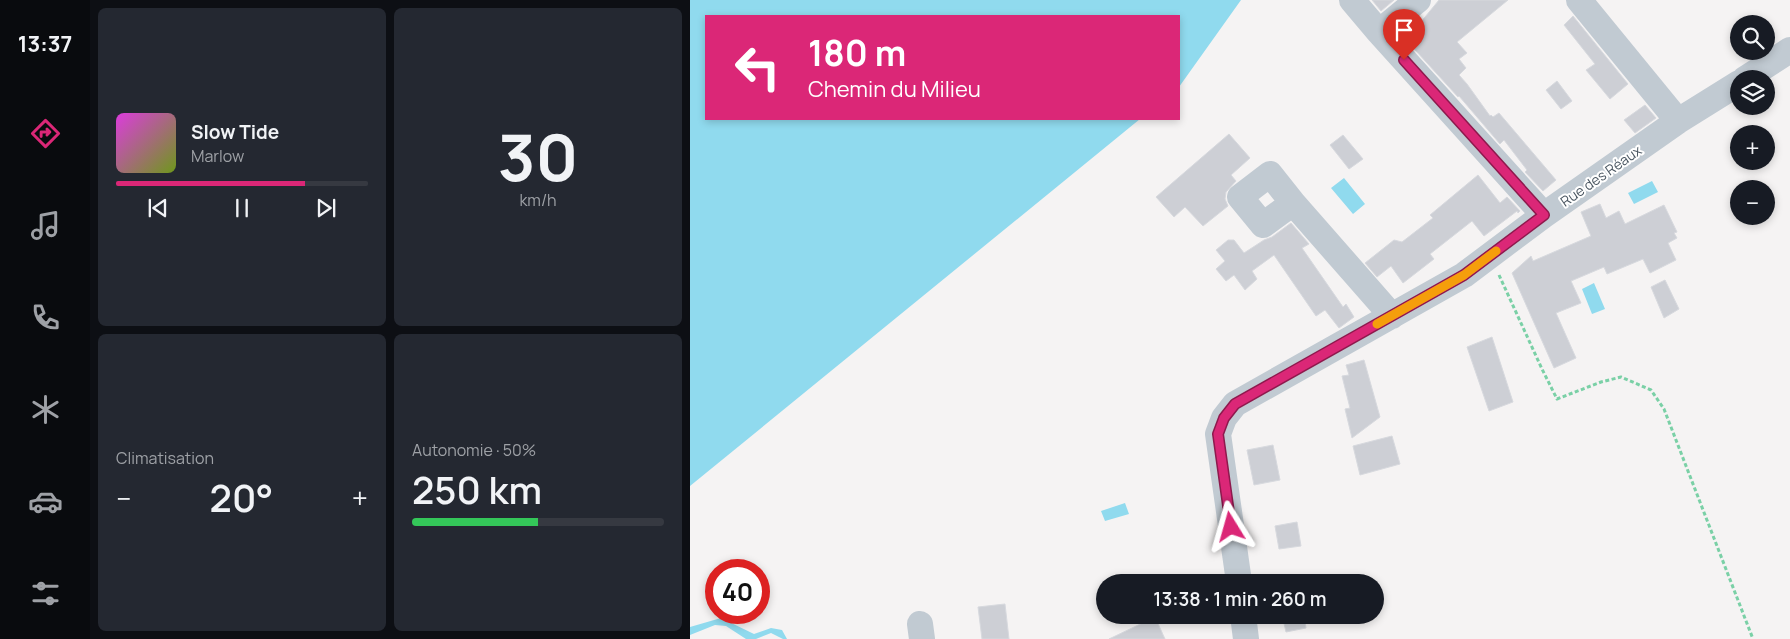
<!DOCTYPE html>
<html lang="fr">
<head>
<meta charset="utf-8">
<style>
	:root { --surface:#171b24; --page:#242831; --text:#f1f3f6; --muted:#9ea1a6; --line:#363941; --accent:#db2777 }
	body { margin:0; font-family:Manrope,sans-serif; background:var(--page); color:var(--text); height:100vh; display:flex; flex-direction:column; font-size:19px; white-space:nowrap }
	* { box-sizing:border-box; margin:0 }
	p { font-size:16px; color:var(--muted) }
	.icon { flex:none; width:28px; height:28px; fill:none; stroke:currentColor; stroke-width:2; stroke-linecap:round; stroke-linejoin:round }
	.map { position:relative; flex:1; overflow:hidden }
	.sheet { display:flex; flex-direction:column; gap:8px; padding:8px; background:#0d0f14; width:600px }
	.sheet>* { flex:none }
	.hud { position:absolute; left:15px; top:15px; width:475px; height:105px; border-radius:0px; box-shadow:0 2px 8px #0003; background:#db2777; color:#fff; overflow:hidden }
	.tools { position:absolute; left:1040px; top:15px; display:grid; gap:10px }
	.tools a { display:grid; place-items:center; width:45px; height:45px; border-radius:50%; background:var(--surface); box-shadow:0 2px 8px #0003; font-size:25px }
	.speed { position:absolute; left:15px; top:559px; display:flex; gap:10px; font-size:25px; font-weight:700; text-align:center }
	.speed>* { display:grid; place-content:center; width:65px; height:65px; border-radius:50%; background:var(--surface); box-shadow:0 2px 8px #0003; line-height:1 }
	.speed .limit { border:8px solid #d22; background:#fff; color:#111 }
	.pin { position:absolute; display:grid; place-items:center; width:42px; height:42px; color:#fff; margin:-51px -21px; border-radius:50% 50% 50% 0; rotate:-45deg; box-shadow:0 0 5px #0007 }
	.pin .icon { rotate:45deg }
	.me { position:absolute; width:55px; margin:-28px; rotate:352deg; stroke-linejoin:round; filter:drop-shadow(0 0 4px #0008) }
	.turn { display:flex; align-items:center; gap:18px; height:105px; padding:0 20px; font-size:22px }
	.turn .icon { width:65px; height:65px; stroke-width:2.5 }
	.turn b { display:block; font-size:35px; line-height:42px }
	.big { font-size:38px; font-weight:600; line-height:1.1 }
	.sheet .widget { flex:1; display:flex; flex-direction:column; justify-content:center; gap:8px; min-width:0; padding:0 18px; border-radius:8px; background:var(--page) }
	.sheet .dial { align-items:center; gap:0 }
	.dial b { font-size:65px; line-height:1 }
	.song { display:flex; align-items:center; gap:15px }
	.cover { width:60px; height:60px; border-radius:8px; background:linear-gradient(135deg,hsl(300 70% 55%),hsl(80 70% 35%)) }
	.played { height:5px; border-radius:2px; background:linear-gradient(90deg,var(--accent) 75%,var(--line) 75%) }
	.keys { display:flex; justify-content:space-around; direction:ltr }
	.heat { display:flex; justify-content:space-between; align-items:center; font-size:28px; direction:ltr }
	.charge { height:8px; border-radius:4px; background:linear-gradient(90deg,#34c759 50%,var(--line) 0) }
	.sheet .tiles { flex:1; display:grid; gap:8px; grid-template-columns:repeat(2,1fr) }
	.trip { position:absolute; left:406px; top:574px; width:288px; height:50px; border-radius:25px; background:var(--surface); box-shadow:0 2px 8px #0003; font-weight:600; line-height:50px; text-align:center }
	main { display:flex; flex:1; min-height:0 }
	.tab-bar { display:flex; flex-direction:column; width:90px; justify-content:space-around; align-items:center; background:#090b0e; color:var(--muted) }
	.tab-bar .icon { width:35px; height:35px }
	.tab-bar .active { color:var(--accent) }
	.tab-bar b { font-size:22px; color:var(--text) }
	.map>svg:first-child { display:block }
</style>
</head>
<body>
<main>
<nav class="tab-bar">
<b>13:37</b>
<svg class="icon active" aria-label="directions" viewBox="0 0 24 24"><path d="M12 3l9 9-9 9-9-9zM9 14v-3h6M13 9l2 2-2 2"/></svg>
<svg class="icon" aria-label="music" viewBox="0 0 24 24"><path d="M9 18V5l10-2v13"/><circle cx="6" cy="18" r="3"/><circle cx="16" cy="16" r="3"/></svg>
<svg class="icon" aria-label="phone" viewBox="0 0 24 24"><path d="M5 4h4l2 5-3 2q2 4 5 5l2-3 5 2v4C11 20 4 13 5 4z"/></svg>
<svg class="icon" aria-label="climate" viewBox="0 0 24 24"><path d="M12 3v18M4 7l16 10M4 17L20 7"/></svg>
<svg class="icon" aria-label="car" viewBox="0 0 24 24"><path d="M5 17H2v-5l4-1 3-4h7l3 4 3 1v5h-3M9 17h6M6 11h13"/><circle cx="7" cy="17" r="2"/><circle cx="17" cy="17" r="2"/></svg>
<svg class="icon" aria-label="filters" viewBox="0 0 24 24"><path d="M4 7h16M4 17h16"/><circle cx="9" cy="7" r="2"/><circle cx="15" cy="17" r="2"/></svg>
</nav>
<section class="sheet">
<div class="tiles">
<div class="widget">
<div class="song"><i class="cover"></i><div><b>Slow Tide</b><p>Marlow</p></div></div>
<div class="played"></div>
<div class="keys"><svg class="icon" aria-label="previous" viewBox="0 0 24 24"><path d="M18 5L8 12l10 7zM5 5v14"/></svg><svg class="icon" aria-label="pause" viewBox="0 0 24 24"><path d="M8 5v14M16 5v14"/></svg><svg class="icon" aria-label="next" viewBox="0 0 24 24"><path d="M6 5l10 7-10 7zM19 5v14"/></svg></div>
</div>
<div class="widget dial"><b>30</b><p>km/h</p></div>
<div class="widget"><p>Climatisation</p>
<div class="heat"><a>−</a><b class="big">20°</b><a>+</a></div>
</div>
<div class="widget"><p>Autonomie · 50%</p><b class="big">250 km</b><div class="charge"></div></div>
</div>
</section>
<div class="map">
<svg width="1100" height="639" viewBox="0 0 1100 639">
	<rect width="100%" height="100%" fill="#f5f3f3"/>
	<!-- water -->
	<path fill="#90daee" d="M 0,0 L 551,0 L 489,87 L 489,16 L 16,16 L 16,119 L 450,119 L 0,486 Z
		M 654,178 L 675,204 L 663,214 L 641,188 Z
		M 962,181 L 968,192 L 944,204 L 938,193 Z
		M 904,283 L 915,309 L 902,314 L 892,289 Z
		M 435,503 L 439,514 L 415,521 L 411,511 Z
		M 31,618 L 64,634 L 81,628 L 92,630 L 97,639 L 93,639 L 81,633 L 66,639 L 56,639 L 36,626 L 25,625 L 0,635 L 0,627 Z"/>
	<!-- building -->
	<path fill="#cdcfd5" stroke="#d7d9de" d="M 682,0 L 704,0 L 691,11 Z
		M 749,0 L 818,0 L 767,42 L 777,53 L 769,59 L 776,68 L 769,75 L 777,84 L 800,116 L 801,115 L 803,117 L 809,113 L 866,180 L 853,191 L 835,172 L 837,170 L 814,140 L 810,144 L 769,96 L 768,97 L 716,40 Z
		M 883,16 L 938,84 L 920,99 L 896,70 L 905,64 L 874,25 Z
		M 867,81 L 882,101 L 871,109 L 856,90 Z
		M 955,105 L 966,118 L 945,133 L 934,120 Z
		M 539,134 L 560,158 L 541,175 L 546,181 L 536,192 L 535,199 L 538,206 L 513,226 L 495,207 L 484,217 L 466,197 Z
		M 653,135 L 673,159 L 659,169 L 640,145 Z
		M 788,175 L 810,203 L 817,197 L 830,211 L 828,213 L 827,211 L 794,236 L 782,221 L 740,254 L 744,259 L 713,283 L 701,266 L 687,277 L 675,263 L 704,240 L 712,242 L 743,218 L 740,215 Z
		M 910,204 L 916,218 L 929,211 L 935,224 L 974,205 L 987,232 L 984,233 L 987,238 L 978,243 L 986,260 L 960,273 L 953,259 L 917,274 L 914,267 L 881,281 L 891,303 L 866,313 L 886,358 L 864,368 L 822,273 L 841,256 L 843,261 L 901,236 L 891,212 Z
		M 601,223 L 619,244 L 612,248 L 653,307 L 656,304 L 664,317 L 649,328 L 635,310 L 626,316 L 584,255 L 562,271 L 567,279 L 555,290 L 544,275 L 536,281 L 526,269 L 535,261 L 526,250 L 538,240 L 544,240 L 554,253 L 574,240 L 582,237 Z
		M 975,280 L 989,309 L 974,318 L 961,287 Z
		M 802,337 L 823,402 L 799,411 L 777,347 Z
		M 674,360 L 690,417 L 662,438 L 655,409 L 660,408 L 652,376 L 659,375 L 656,365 Z
		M 702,436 L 710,464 L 670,475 L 663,446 Z
		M 583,445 L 590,480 L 564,485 L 557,450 Z
		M 607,522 L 611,546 L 589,549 L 585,526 Z
		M 315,604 L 319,639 L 292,639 L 288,607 Z
		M 592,615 L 614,615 L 616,628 L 596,632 Z
		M 465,617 L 475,639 L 419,639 Z"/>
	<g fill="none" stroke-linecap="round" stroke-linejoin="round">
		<!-- path -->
		<path stroke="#7ad0a6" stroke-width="3" stroke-dasharray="4 2.5" stroke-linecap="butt" d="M 809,275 L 852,369 L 867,399 L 911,382 L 931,377 L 961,390 L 974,409 L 1063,639"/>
		<!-- minor -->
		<path stroke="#c1cad2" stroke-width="26" d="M 662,0 L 689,32 L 854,215
			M 889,0 L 988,121
			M 689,32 L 728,0
			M 1055,79 L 1100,50
			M 603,203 L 573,225 L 550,197 L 580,174 L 603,203 L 702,316
			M 549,582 L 528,434 L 534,418 L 545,404 L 774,275 L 854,215 L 988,121 L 1049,83
			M 553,615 L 556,639
			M 230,624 L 232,639"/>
	</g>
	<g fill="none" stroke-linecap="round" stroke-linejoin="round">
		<defs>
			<path id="route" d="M 541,527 L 528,434 L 534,418 L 545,404 L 774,275 L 854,215 L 714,60"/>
		</defs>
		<!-- route casing -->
		<use href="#route" stroke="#8e194d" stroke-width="12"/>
		<!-- route -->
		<use href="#route" stroke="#db2777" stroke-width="9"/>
		<!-- slow -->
		<path stroke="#f59e0b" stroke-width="9" d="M 687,324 L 774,275 L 806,251"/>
	</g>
	<g text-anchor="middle" stroke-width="4" stroke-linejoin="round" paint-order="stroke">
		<!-- street labels -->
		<g font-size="14" fill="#4a5661" stroke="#fff">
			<text transform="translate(911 176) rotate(-35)" y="5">Rue des Réaux</text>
		</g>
	</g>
</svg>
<div class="tools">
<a><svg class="icon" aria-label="search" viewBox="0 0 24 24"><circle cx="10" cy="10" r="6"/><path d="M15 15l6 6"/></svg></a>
<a><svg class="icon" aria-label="layers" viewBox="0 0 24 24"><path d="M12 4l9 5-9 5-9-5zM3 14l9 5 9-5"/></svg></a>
<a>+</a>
<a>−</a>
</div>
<div class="speed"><div class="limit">40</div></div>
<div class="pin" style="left:714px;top:60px;background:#d93025"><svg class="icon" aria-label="arrive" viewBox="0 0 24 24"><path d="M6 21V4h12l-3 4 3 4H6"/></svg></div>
<svg class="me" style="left:541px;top:527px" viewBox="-20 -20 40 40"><path d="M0-17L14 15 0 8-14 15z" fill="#db2777" stroke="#fff" stroke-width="4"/></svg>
<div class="trip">13:38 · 1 min · 260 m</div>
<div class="hud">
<div class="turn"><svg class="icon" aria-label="left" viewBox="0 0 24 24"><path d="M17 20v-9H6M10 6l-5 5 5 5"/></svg><div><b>180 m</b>Chemin du Milieu</div></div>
</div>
</div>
</main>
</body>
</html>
